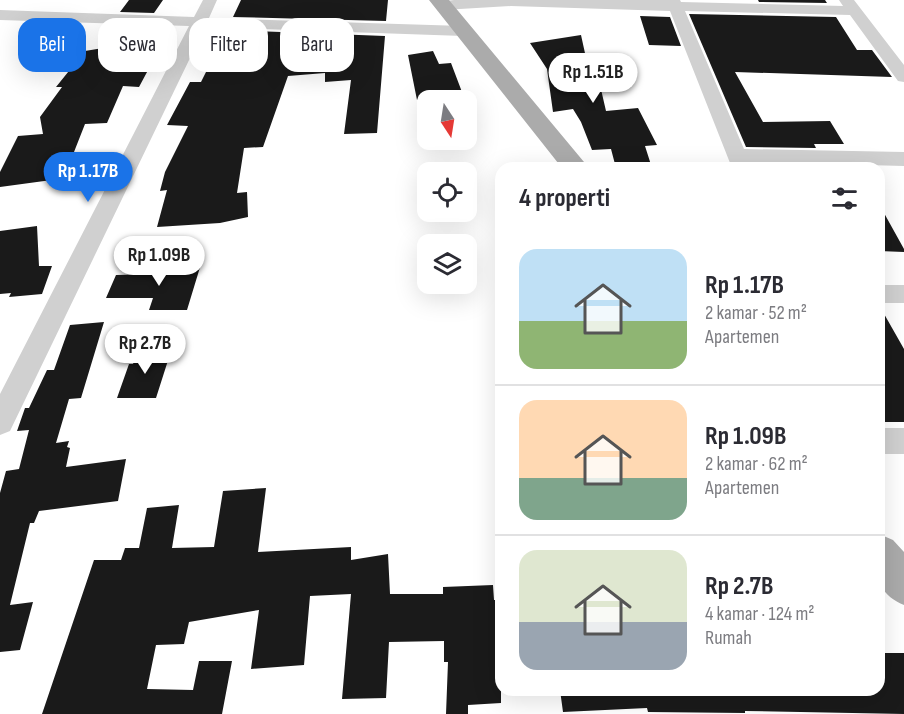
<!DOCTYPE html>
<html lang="id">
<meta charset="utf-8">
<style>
:root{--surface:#fff;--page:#f2f2f3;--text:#2b2b33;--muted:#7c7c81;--line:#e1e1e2;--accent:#1a73e8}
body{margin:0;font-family:"Sofia Sans Condensed",sans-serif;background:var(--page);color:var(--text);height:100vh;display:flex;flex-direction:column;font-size:22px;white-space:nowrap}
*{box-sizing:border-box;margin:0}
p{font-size:20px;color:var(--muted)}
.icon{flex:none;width:33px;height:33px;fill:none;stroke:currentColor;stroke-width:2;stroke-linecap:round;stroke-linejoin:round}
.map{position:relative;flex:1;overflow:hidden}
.side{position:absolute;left:495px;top:162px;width:390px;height:534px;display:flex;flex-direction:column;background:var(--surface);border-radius:18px;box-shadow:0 6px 24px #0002}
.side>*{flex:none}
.banner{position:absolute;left:18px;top:18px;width:387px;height:54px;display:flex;gap:12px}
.needle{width:39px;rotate:168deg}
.tools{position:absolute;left:417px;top:90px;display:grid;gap:12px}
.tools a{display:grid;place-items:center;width:60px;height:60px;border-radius:12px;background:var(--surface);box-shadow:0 6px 24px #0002;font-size:30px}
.price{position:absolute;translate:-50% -51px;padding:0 14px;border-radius:21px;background:#fff;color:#222;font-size:20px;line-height:39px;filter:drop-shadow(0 2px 3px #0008)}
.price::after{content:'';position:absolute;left:50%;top:36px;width:18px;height:14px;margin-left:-9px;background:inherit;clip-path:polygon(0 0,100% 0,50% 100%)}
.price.active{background:var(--accent);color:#fff}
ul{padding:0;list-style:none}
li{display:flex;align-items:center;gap:18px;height:150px;padding:0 24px}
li+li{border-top:2px solid var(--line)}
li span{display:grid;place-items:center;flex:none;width:168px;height:120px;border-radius:18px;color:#555}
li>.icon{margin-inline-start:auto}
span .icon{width:72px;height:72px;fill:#fffc;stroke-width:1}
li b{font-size:26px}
h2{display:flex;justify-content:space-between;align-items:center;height:72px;padding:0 24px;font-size:26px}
.chip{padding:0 21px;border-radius:18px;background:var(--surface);box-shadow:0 6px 24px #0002;font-size:21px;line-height:54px}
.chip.active{background:var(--accent);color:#fff}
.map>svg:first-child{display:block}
</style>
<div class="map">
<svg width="904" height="714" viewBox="0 0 904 714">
<rect width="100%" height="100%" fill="#fff"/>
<path fill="#1a1a1a" d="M129,0H163L154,13L120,12Z
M241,0H388L386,21L233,17Z
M758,0H825L827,3L759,2Z
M689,14L836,17L857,50H872L892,77L735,72L763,122L830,121L844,144H814L816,148L746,147Z
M640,16L670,17L681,46L649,45Z
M112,26L145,27L142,32L169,31L139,87L123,86L107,123L85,124L74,152L66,153L59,179L0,187V172L18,136L43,134L40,117L62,87H56L85,51L103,48Z
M227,30L385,36L377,133L344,134L351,80L325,82V73L288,76L263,147L244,148L237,193L247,192L248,217L220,223L157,227L167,190L160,191L165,172L188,126L167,125L190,82H201Z
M581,35L592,85H600L606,111L638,108L657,145L645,146L652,168H616L611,149L592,150L581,122L573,109L553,112L547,69L530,43Z
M433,51L439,64L451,63L465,100H417L408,55Z
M879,204L904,249V252L879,251Z
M37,226L39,266H52L42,294L9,297L11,293L0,294V231Z
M201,264L187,310H149L153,298H106L116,275L162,274L165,265Z
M879,305L904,349V422H879Z
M104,322L81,398L69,399L56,443L69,441L67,447L70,448L66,467L126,459L118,501L39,511L34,523H30L10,605L33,602L20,650L0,652V493L6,471L19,469L29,430L17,431L25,408H29L47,370H54L70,325Z
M138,351H171L156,398H117L129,364H133Z
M266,488L258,552L351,547V560L388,554L390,594H443V587L493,585L494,600H501V703L468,705V714H446L448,662H444V641L389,642L386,698L342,699L351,594L310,596L304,665L251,669L259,610L189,622L184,644L156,645L147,689L193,690L199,661H232L222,714H42L94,560H121L125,548H139L147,508L179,505L172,548L214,547L223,491Z
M879,653H904V714L745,711V713L648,712L647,708L563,712L560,690H879Z"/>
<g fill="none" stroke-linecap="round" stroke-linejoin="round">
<path fill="#d0d0d0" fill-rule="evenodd" d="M203,0H217L209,18L463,26L471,31L463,36L205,27L10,431L0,435V394L189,26L0,20V10L194,17Z
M454,0H680L681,2L843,6L839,0H854L904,65V82L898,81L850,15L685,11L744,149L904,152V166L749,162L752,168H732L670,11L511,6L443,10L435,5L438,2Z
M879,285H904V303H879Z
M879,428H904V454H879Z"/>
<path fill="#ababab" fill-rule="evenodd" d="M429,0H449L589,168H562Z
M879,534L893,540L904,552V605C869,590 879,566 879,534Z"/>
</g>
</svg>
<div class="tools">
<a><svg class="needle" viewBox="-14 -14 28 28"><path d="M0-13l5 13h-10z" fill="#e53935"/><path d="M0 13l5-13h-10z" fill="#7c7c81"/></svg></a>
<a><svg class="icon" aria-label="locate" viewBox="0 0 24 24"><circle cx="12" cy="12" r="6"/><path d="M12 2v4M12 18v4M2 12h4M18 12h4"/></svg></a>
<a><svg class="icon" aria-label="layers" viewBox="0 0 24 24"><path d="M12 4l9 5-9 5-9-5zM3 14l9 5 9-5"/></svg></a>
</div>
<b class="price" style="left:593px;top:104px">Rp 1.51B</b>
<b class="price active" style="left:88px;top:203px">Rp 1.17B</b>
<b class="price" style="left:159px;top:287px">Rp 1.09B</b>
<b class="price" style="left:145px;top:375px">Rp 2.7B</b>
<div class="banner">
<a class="chip active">Beli</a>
<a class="chip">Sewa</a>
<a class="chip">Filter</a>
<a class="chip">Baru</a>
</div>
<section class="side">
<h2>4 properti<svg class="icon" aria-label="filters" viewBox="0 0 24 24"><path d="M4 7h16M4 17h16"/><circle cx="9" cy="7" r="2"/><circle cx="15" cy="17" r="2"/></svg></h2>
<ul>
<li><span style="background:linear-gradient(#bfe0f5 60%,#8fb573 0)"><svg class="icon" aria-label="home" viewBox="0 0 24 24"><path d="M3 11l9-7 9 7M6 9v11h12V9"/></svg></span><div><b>Rp 1.17B</b><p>2 kamar · 52 m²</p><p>Apartemen</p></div></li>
<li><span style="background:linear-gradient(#ffd9b3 65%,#7fa58c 0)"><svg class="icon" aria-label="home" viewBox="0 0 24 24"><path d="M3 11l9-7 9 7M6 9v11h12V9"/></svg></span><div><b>Rp 1.09B</b><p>2 kamar · 62 m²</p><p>Apartemen</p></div></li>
<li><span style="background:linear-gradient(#dfe7d0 60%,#9aa5b1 0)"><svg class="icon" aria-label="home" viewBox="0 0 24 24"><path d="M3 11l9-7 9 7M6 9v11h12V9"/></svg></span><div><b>Rp 2.7B</b><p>4 kamar · 124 m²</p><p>Rumah</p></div></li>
</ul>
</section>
</div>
